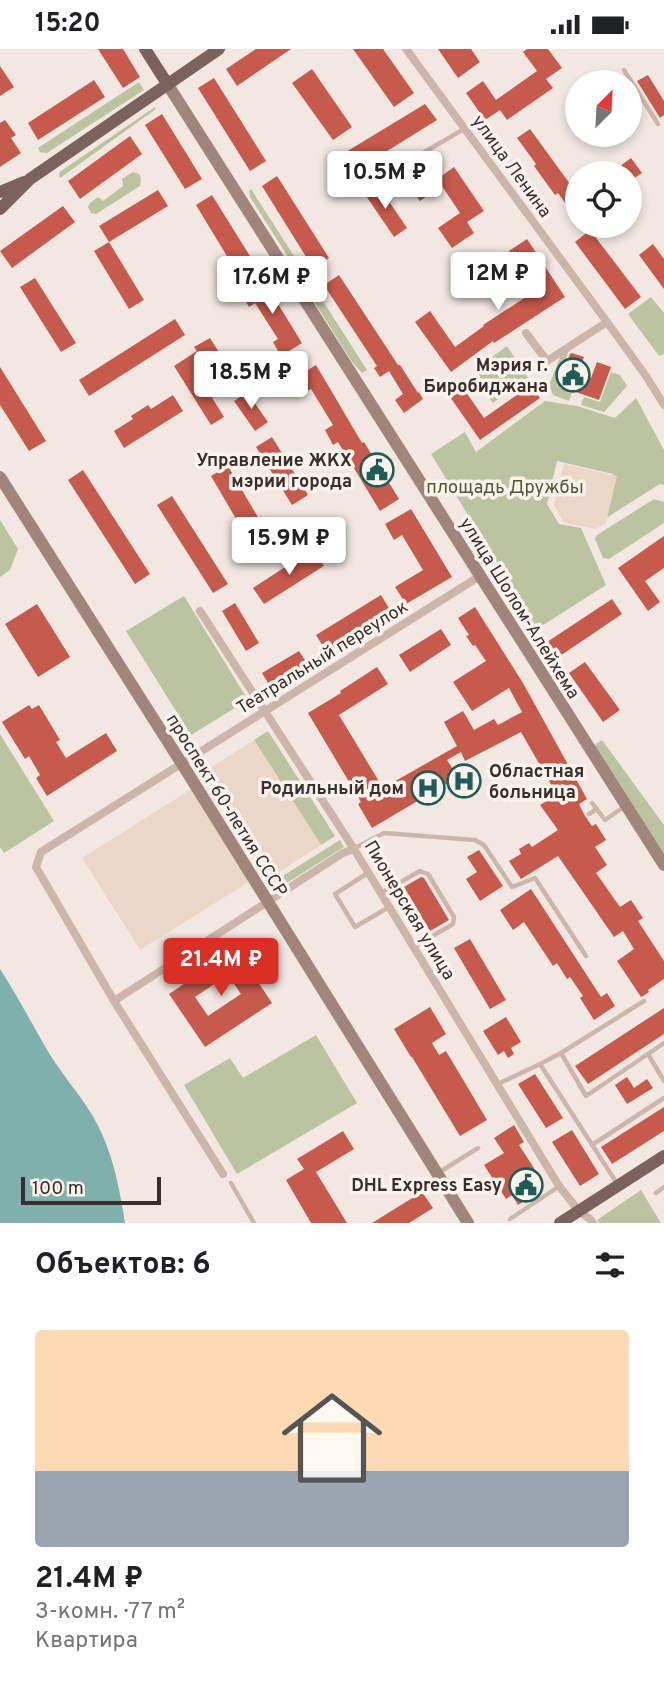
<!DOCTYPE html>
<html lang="ru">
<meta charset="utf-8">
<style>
:root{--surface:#fff;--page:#f6f6f6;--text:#202124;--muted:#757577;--line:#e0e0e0;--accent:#d93025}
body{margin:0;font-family:Overpass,sans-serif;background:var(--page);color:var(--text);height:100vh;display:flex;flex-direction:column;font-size:26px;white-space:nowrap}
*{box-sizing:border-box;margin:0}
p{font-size:23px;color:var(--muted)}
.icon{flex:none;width:38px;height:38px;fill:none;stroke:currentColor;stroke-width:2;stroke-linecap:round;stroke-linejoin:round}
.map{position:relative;height:1174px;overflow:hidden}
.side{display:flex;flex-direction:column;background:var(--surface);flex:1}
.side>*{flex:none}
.needle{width:46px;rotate:24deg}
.tools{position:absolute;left:565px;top:21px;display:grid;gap:14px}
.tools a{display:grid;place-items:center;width:77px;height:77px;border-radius:50%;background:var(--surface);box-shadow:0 4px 10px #0003;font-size:35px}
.scale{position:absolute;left:21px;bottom:18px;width:140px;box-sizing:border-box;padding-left:7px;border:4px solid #3a2e2b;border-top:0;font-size:19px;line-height:24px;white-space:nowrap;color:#3a2e2b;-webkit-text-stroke:5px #faf3ed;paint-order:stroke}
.price{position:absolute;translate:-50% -60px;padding:0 16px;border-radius:7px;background:#fff;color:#222;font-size:23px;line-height:46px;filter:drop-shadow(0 2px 4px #0008)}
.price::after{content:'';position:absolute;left:50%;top:42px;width:21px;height:16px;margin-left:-10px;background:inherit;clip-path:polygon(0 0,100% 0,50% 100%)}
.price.active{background:var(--accent);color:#fff}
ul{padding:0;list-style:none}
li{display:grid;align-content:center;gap:14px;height:371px;padding:0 35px}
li+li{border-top:2px solid var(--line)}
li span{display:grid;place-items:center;height:217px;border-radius:7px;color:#555}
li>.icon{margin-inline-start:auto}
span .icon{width:126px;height:126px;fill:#fffc;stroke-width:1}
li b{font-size:30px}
h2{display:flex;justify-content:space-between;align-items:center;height:84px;padding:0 35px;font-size:30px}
.status{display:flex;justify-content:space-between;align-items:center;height:49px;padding:0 35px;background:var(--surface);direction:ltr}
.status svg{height:19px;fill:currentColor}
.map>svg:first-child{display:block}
</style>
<div class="status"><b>15:20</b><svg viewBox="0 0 49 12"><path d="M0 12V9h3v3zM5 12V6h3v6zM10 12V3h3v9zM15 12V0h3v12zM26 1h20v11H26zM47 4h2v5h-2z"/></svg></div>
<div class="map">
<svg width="664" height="1174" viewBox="0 0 664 1174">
<rect width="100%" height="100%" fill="#f3e8e1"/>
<path fill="#bcc3a0" d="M139,33L144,41L47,104L40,103L38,99Z
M155,58L156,60L60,129L59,125L61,122Z
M133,123L139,125L141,129L140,137L96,165L91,164L88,158L90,154L98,148L103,152L123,137L122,130Z
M251,140L305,224L301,225L295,219L250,148L249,142Z
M311,237L314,238L367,321L362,324L352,313L307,241Z
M651,248L664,264V305L659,307L628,265Z
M507,297L528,329L493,354L477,333V319Z
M569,301L557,337L572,343L569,352L553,346L549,336L561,306Z
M611,323L620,326L627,337L604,363L581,356L584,348L600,353Z
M636,349L664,401V436L660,435L603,471L613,425L557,412L547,455L559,475L581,479L606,536L537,580L431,405L465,383L476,403L545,352L577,357L615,369Z
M654,450L664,453V474L609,510L603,509L595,490L597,486Z
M0,471L18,500L10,521L0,528Z
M184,547L248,651L191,686L126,582Z
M268,682L335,787L321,796L254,691Z
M0,685L54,772L4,804L0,798Z
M602,691L664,776V805L595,698L596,695Z
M340,791L344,798L274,842L270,835Z
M316,986L357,1054L237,1125L184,1036L230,1009L243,1029Z
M641,1141L661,1174H599L597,1171Z"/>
<path fill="#ebd7c8" d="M564,415L617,427L606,474L596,480L564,474L554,456Z
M254,691L321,796L270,829L202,724Z
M193,739L252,831L140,901L82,809Z"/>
<path fill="#80b0ac" d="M0,920C17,946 31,973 46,999C63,1029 89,1054 102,1085C115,1114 120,1144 125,1174H0Z"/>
<path fill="#c55a4d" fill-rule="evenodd" d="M98,0H123L140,28L123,39Z
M256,0H291L237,37L226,20Z
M353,0H383L414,44L394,58Z
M438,0H471L480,13L458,29Z
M527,0H548L562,19L546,30L553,39L507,71L500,61L485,71L466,44L483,32L496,51L537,22L523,3Z
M0,17L14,38L0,47Z
M312,20L352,78L333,91L292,34Z
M648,26L664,52V66L660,69L637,32Z
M214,29L266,112L250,122L198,39Z
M94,31L105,48L38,91L28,74Z
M425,55L437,71L347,127L336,109Z
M162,65L202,130L185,140L145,76Z
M5,71L16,86L11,89L21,104L0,118V74Z
M530,80L578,146V172L558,144L555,146L534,117L536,115L517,89Z
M130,87L142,105L80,150L68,132Z
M631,109L642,124L630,132V124H611Z
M432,117L440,128L454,118L484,162L467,173L474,184L452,199L438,179L460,164L442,137L420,152L407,134Z
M277,127L329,209L313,219L262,137Z
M369,136L374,143L380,139L407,179L394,188L362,141Z
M158,141L168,157L109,193L99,177Z
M212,146L253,212L236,222L196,156Z
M63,157L75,173L12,219L0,202Z
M590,181L641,248L625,260L575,193Z
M527,190L565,248L494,294L493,292L451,323L415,273L430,262L455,298L484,277L483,276L535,242L509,202Z
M109,193L144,251L129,260L94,202Z
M653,195L664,210V240L639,206Z
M339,226L398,316H400L418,344L419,343L423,350L404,364L395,351L403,345L389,322L380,328L374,319L377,317L324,236Z
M35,229L76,294L61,303L20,238Z
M262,229L302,294L281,307L273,293L278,290L255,254L249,258L240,242Z
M175,270L185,286L89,347L79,331Z
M210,289L227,316L236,311L245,326L211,347L224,368L211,376L174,317L197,302L194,298Z
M572,304L584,308L578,324L591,329L597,313L611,318L599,351L558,337L570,305Z
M316,316L362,394L364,393L399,450L380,462L338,393L333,396L325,381L333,376L311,340L303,344L295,329Z
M0,318L46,392L29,402L0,356Z
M461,336L484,369L531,336L540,349L480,391L448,345Z
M247,343L268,373L255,382L234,352Z
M173,346L183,362L124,399L114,382L133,370L131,367L148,356L151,360Z
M272,388L308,446L292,456L256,398Z
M228,417L263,477L246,487L211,427Z
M83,421L150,525L135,535L68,431Z
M172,447L228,535L213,544L157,456Z
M411,460L452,528L406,555L395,538L423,521L402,486L394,491L385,475Z
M664,487V519L645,532L660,553L648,562L618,519Z
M313,500L324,517L264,555L253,539Z
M381,546L392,564L327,604L316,586Z
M612,550L622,565L554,611L544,595Z
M235,554L259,594L246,602L222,562Z
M37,555L70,608L38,628L5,575Z
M475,558L523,634L587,750L579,755L585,767L592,777L596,775L606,791L595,798L607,816L596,824L620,858L631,851L643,869L638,872L664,912V930L648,941L649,943L643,947L641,948L617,912L634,900L623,882L614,888L558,807L521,830L509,812L521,805L519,800L529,794L532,798L558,781L540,756L557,746L521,683L465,712L461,703L447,711L458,728L372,779L358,755L361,753L308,664L341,644L340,642L377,618L388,635L339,666L383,739L457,697L444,673L463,662L474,681L494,670L498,676L522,663L509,639L472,662L453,633L486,612L475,596L473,597L466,587L469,586L458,569Z
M441,580L451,596L410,623L399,606Z
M299,602L308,616L271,639L262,624Z
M585,613L620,661L603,673L569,624Z
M29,656L32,660L39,656L60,691L56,693L66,709L106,684L117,702L47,747L36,729L40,726L29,707L25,710L2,673Z
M479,801L503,837L480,852L466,830L477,823L467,808Z
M421,828L424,829L449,871L430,882L404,838Z
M531,840L601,948L607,944L615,957L594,971L580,949L583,947L570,928L567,930L557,914L553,917L524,873L513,881L500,861Z
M470,890L506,951L490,960L454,899Z
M236,900L272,954L205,998L169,945ZM228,926L241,945L208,967L195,948Z
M430,958L446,985L432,994L439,1006L446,1002L487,1071L460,1087L412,1008H411L394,980Z
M664,959V985L588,1035L575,1017Z
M506,968L521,993L511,999L514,1005L508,1009L504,1002L498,1006L483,982Z
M535,1025L563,1069L546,1079L518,1035Z
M627,1028L634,1039L647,1030L653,1039L627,1055L615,1036Z
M664,1058V1082L612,1115L601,1098Z
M514,1076L524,1093L519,1096L543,1133L531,1141L534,1146L518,1156L512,1146L506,1150L484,1116L504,1104L494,1089Z
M572,1081L599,1125L580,1137L552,1093Z
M343,1082L354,1100L316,1123L347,1174H311L286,1131L304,1120L297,1110Z
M422,1143L433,1159L409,1174H372Z"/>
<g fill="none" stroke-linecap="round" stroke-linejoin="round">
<path stroke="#ccb6ac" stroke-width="4.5" d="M624,21L658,75
M373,133L464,80
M592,754L605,771L625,757
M589,765L597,760
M355,799L384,784L475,791L484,796L512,838L535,829L586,907
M368,824L335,845L355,878L389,858
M381,844L420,822L428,825L454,868L453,875L414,898
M664,994L648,1005L664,1032
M561,1004L586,1047L648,1005
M540,1015L561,1004L644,952
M498,1035L540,1015L618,1136
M592,1096L664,1049
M438,1124L478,1099
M231,1134L254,1174
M656,1144L664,1138
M510,1170L558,1138"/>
<path stroke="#ccb6ac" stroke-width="8" d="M406,0L607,273L646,327L664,356
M526,284L547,312L607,273
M200,562L354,800L559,1137L579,1162L590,1170L593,1174
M114,952L343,804L354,800
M223,1125L114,952L36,818L41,803L480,527"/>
<path stroke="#a0857d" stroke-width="12" d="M168,36L664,816
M0,428L189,726L468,1174"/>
<path stroke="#7c625c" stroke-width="12" d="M145,0L168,36
M0,143L24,133
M0,160L30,130L219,0
M560,1174L664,1107"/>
</g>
<defs>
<symbol id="civic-ring" viewBox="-11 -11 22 22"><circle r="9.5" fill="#faf3ed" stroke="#205c57" stroke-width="1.5"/><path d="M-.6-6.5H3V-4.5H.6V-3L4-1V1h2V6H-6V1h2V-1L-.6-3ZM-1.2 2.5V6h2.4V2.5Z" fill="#205c57"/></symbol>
<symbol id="hospital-ring" viewBox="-11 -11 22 22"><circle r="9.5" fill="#faf3ed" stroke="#205c57" stroke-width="1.5"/><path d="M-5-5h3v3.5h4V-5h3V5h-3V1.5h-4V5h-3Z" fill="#205c57"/></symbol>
</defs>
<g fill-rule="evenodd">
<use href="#civic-ring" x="554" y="307" width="38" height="38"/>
<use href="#civic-ring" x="358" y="402" width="38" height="38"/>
<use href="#hospital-ring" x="445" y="713" width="38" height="38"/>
<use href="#hospital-ring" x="409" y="720" width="38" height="38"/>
<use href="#civic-ring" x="507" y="1117" width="38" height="38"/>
</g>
<g text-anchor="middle" stroke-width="7" stroke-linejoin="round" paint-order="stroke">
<g font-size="18" fill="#3a2e2b" stroke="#faf3ed">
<text transform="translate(512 117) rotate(54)" y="6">улица Ленина</text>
<text transform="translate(520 559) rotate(58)" y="6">улица Шолом-Алейхема</text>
<text transform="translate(322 608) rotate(-32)" y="6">Театральный переулок</text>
<text transform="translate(227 756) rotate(58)" y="6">проспект 60-летия СССР</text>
<text transform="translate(410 861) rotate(59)" y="6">Пионерская улица</text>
</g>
<g font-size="18" font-weight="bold" fill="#3a2e2b" stroke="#faf3ed" text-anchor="end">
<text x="548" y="322">Мэрия г.<tspan x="548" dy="21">Биробиджана</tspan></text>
<text x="352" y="417">Управление ЖКХ<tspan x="352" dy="21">мэрии города</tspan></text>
<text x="489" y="728" text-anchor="start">Областная<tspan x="489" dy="21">больница</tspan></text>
<text x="404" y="745">Родильный дом</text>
<text x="502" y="1142">DHL Express Easy</text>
</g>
<g font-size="18" fill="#4f582f" stroke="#faf3ed">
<text x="505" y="444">площадь Дружбы</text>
</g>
</g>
</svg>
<div class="tools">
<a><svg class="needle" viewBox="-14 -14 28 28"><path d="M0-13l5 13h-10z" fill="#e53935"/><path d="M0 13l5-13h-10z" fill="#757577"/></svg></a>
<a><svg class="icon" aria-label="locate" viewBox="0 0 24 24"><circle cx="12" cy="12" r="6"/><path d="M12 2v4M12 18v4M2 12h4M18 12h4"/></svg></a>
</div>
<div class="scale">100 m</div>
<b class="price" style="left:385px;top:162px">10.5M ₽</b>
<b class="price" style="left:498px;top:263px">12M ₽</b>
<b class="price" style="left:272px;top:267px">17.6M ₽</b>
<b class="price" style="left:251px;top:362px">18.5M ₽</b>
<b class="price" style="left:289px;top:528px">15.9M ₽</b>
<b class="price active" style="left:221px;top:949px">21.4M ₽</b>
</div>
<section class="side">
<h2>Объектов: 6<svg class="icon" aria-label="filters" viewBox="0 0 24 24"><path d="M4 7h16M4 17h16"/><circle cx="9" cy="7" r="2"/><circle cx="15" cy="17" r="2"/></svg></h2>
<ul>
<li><span style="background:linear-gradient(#ffd9b3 65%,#9aa5b1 0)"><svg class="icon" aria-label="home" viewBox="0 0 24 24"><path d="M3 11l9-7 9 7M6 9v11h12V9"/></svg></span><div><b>21.4M ₽</b><p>3-комн. · 77 m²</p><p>Квартира</p></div></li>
</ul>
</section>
